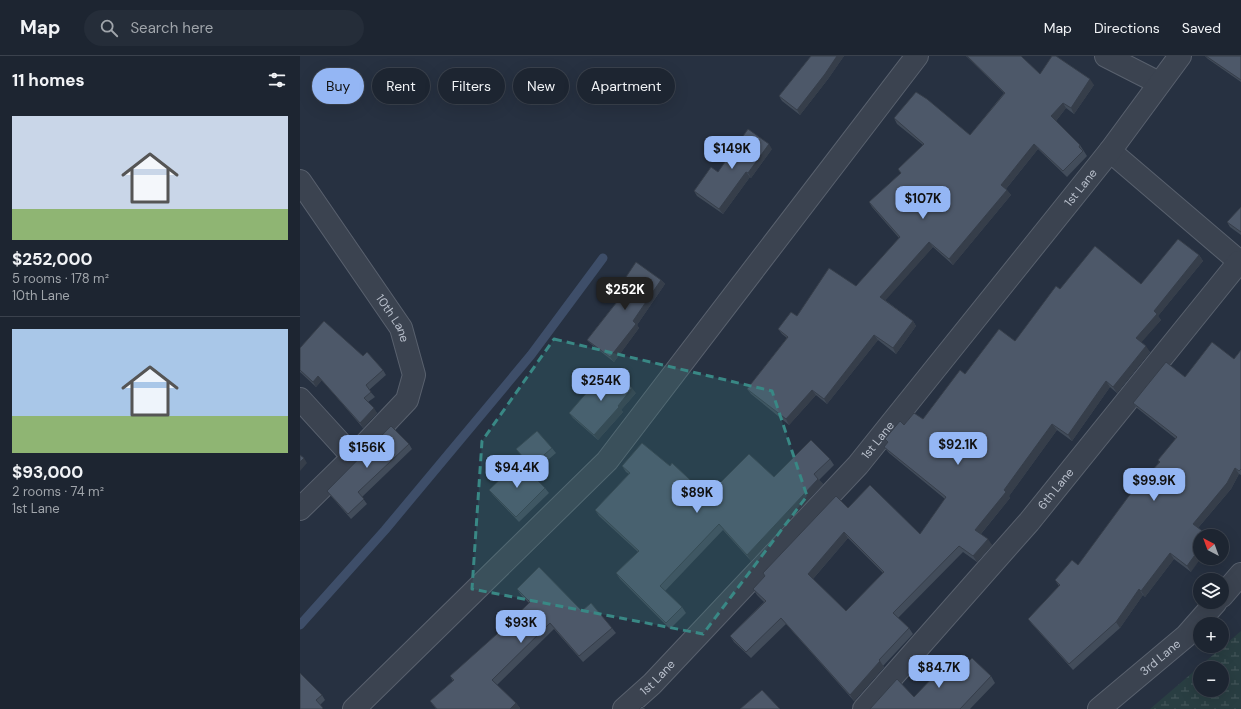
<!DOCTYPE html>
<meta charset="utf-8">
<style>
:root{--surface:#1d2531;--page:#252d39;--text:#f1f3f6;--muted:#a0a5ab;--line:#3b424d;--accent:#94b6f4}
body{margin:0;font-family:"DM Sans",sans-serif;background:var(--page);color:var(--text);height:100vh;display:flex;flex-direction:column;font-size:15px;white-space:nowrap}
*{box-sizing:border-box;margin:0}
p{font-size:13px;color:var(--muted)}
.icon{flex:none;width:22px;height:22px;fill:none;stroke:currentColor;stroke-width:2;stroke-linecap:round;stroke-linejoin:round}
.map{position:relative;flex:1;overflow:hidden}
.drawer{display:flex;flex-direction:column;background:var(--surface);width:300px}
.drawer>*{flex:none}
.hud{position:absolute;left:12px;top:12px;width:380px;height:36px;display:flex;gap:8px}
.needle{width:26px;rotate:319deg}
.fabs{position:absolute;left:893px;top:473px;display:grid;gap:8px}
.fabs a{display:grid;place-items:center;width:36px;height:36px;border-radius:50%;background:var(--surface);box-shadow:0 4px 16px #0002,0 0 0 1px var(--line);font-size:20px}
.price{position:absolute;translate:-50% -34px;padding:0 9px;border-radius:8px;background:var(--accent);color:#111;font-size:13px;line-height:26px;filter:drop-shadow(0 1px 2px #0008)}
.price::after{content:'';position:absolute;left:50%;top:24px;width:12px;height:9px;margin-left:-6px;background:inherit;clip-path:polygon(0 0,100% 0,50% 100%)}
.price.on{background:#222;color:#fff}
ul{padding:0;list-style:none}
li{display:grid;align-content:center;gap:8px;height:212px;padding:0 12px}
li+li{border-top:1px solid var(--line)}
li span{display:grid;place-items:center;height:124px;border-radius:0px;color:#555}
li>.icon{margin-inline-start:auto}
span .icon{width:72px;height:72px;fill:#fffc;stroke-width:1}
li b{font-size:17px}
h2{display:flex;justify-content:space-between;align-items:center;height:48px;padding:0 12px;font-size:17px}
.tag{padding:0 14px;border-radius:18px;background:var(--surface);box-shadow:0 4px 16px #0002,0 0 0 1px var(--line);font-size:14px;line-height:36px}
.tag.on{background:var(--accent);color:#111}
header{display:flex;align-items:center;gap:24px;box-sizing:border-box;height:56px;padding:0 20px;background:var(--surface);border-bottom:1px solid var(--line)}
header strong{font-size:19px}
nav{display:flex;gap:22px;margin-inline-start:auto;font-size:14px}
.search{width:280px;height:36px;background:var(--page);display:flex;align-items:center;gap:10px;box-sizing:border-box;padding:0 14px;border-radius:22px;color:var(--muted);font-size:15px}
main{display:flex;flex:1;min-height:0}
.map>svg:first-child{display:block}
</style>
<header>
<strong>Map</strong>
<div class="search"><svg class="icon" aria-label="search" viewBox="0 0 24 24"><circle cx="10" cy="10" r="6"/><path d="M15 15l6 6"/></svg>Search here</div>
<nav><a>Map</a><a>Directions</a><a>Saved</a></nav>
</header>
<main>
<section class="drawer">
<h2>11 homes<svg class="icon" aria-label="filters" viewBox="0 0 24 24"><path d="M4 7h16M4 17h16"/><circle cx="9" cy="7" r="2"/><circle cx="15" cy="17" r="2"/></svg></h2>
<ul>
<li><span style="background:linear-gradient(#c9d6e8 75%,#8fb573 0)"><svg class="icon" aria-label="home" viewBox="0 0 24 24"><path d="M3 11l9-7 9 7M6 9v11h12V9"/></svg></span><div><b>$252,000</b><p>5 rooms · 178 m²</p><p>10th Lane</p></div></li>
<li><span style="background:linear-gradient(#a9c7e8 70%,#8fb573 0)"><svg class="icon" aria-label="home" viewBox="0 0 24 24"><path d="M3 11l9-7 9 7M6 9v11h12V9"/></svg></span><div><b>$93,000</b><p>2 rooms · 74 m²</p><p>1st Lane</p></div></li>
</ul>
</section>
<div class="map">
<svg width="941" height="653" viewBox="0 0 941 653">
<defs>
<pattern id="wetland-marsh" width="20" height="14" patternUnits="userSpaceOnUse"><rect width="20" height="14" fill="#293e42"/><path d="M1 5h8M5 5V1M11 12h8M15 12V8" fill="none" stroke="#46585c"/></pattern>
</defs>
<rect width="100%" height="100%" fill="#273141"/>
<path fill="url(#wetland-marsh)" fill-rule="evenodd" d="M941,575V653H850ZM900,612H922V634H900Z"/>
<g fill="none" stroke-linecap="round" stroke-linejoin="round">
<path stroke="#3e4e69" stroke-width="9" d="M0,569L85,474L231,299L303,202"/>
<defs>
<g id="minor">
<path d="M806,0L859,27"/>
<path d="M810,95L941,207"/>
<path id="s1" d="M0,125L101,272L114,319L107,344L53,401L0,453"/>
<path d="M0,343L53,401"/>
<path d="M922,540L941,518"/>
<path d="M54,653L307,405L617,0"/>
<path id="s2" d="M324,653L352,628L558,409L810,95L880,0"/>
<path id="s3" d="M564,653L729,466L939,206"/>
<path id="s4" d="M799,653L886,580L916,546"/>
</g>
</defs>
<use href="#minor" stroke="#59616e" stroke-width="24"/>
<use href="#minor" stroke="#3b4350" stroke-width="22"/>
</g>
<path fill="#424c5a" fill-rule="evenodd" d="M511,0H544L528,23L500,59L482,45L479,40Z
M666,0H721L740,18L794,29L774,58L766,52L756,65L780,89L787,100L767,121L738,93L706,133L711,139L653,209L633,191L585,244L613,265L616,270L596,298L578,284L527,348L516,339L489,369L451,338L447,333L487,282L482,278L478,273L497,260L556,230L599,182L572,151L569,146L601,117L598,113L623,89L597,68L594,62L670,79L704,37Z
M905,0H941V26L908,3Z
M472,93L451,122L450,121L423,158L397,140L394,135L418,116Z
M941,151V179L930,171L927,166Z
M899,199L903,205L858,260L861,264L841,286L850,296L817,337L810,331L772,385L757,374L709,440L710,442L681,478L692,489L677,506L663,496L598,562L609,572L613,578L583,610L584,611L554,645L486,568L451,602L434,586L430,580L464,546L457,539L453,533L465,520L463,517L548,452L620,478L645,443L589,397L584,391L588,387L585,383L604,369L623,363L665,318L715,285L760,233L841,228ZM548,482L583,517L546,555L513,523Z
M324,224H361L365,228L337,269L339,272L314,306L291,288L287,284L329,230L327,228Z
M0,292L63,300L83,314L86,319L69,334L75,341L68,346L77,357L63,372L22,324L16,331L0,316Z
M941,294V419L939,418L931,433L898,472L891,516L874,503L845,541L843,539L820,572L773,614L732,568L728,563L759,530L755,524L778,509L859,406L858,404L876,383L837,352L833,347L885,321L934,303Z
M336,337L321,354L323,356L298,384L273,362L269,357Z
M109,388L112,393L62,441L67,448L51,463L31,440L27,435Z
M252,392L256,397L235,415L216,393Z
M530,403L534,409L519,424L523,428L451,505L423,474L365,535L382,551L386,557L370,573L320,523L316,517L338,496L299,460L295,454L329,418L326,416L322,410H370L402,435L409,438L474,421Z
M245,432L249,437L219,466L193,439L189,434Z
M217,533L282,555L312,572L316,577L283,606L254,573L197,629L216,647L220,652L219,653H136L130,645L153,625L150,620L197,578L229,547L221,539Z
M665,609L691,620L695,627L670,653H570L614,641Z
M22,639L25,644L20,649L23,653H0Z"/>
<path fill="#363e4a" d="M537,0H544L528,23L500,59L497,54Z
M790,23L794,29L774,58L771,52Z
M763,47L766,52L755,66L751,60Z
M469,88L472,93L451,122L448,117Z
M734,88L738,93L705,134L701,129Z
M446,116L450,121L423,158L419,153Z
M707,134L711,139L653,209L649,203Z
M629,186L633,191L584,246L580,241Z
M899,199L903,205L858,260L861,264L840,288L836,282L854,255Z
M361,224L365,228L337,269L339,272L314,306L310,301L333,265Z
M613,265L616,270L596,298L593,292Z
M574,279L578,284L527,348L524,343Z
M846,290L850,296L817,337L813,331Z
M18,320L22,324L16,331L13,326Z
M806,325L810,331L772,385L768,379Z
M332,332L336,337L321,354L323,356L298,384L294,379Z
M512,334L516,339L489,369L486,363Z
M74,352L77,357L63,372L60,367Z
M752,368L757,374L709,440L710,442L679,480L675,474Z
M4,402L7,407L0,415V406Z
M935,412L939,418L931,433L897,473L893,468Z
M518,423L523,428L451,505L447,499Z
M544,476L548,482L512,524L508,518Z
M688,483L692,489L677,506L673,500Z
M900,492V502H901L891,516L887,510Z
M870,497L874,503L845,541L841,535Z
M839,533L843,539L820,572L816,566Z
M580,605L584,611L554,645L550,639Z
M216,647L220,652L219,653H210Z"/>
<path fill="#4d5869" stroke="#363e4a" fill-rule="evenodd" d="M511,0H537L525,18L497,54L479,40Z
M667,0H721L740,18L752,0H756L790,23L771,52L763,47L751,60L780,89L779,91L783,95L763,115L734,88L701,129L707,134L649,203L629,186L580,241L613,265L593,292L574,279L524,343L512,334L486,363L447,333L488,281L478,273L491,256L497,260L529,212L556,230L600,181L569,146L601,117L598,113L624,88L594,62L616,36L627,43L670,79L705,37Z
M906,0H941V24Z
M448,73L469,88L448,117L446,116L419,153L394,135L411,111L418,116Z
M941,151V176L927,166Z
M878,183L899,199L854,255L857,258L836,282L846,290L813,331L806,325L768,379L752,368L704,434L706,436L675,474L688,483L673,500L659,490L593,557L609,572L579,604L580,605L550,639L481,562L446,596L430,580L466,545L453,533L465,520L463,517L536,440L548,452L570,429L620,478L646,441L584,391L588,386L585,383L600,365L604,369L614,357L623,363L660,314L665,318L699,273L715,285L756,230L760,233L795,190L841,228ZM544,476L584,516L546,555L508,518Z
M336,206L361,224L333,265L336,268L310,301L287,284L331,228L324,224Z
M24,265L63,300L67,296L83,314L66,329L71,336L64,342L74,352L60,367L18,320L13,326L0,314V292Z
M912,286L934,303L941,294V413L939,415L935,412L927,427L893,468L909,480H900V492L887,510L870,497L841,535L839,533L816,566L769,608L728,563L760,529L755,524L772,504L778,509L831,437L860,406L858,404L877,381L833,347L866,306L885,321Z
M308,312L332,332L318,350L319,351L294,379L269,357Z
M91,370L109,388L58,436L64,443L48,458L27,435Z
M237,375L252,392L231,410L216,393Z
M511,384L530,403L514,418L518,423L447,499L419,468L360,530L382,551L366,567L316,517L339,495L295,454L330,417L322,410L342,387L370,410L372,407L402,435L404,433L409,438L449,398L474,421Z
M0,399L4,402L0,406Z
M219,405L245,432L216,461L189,434Z
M239,511L282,555L291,547L312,572L279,600L250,567L192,624L216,647L210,653H137L130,645L154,624L150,620L197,578L230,546L217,533Z
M654,599L665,609L672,602L691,620L660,653H570L597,623L614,641Z
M0,617L22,639L16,644L23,652L22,653H0Z
M462,634L480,653H440Z
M342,650L345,653H339Z"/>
<path fill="#398885" fill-opacity="0.2" stroke="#398885" stroke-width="3" stroke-dasharray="8 5" stroke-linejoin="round" d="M254,283L472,335L507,440L403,578L172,533L182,385Z"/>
<g text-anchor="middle" stroke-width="3" stroke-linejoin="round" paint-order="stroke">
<g font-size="12" fill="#b8bfcb" stroke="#202836">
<text dy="4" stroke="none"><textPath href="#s2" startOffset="694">1st Lane</textPath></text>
<text dy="4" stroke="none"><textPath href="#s1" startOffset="166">10th Lane</textPath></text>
<text dy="4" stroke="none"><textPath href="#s2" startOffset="370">1st Lane</textPath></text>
<text dy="4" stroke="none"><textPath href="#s3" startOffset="292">6th Lane</textPath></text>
<text dy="4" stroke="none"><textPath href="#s4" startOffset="80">3rd Lane</textPath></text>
<text dy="4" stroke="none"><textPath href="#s2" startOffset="46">1st Lane</textPath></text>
</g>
</g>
</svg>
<div class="fabs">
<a><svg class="needle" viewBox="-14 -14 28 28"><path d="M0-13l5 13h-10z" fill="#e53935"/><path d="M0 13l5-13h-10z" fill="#a0a5ab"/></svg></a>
<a><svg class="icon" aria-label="layers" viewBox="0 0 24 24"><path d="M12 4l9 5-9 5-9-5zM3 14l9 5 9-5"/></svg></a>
<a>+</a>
<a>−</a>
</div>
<b class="price" style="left:432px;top:114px">$149K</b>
<b class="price" style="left:623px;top:164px">$107K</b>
<b class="price on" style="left:325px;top:255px">$252K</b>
<b class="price" style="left:301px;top:346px">$254K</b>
<b class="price" style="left:658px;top:410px">$92.1K</b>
<b class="price" style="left:67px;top:413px">$156K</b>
<b class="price" style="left:217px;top:433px">$94.4K</b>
<b class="price" style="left:854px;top:446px">$99.9K</b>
<b class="price" style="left:397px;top:458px">$89K</b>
<b class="price" style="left:221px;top:588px">$93K</b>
<b class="price" style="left:639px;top:633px">$84.7K</b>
<div class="hud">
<a class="tag on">Buy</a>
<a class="tag">Rent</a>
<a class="tag">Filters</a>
<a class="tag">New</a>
<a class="tag">Apartment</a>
</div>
</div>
</main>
